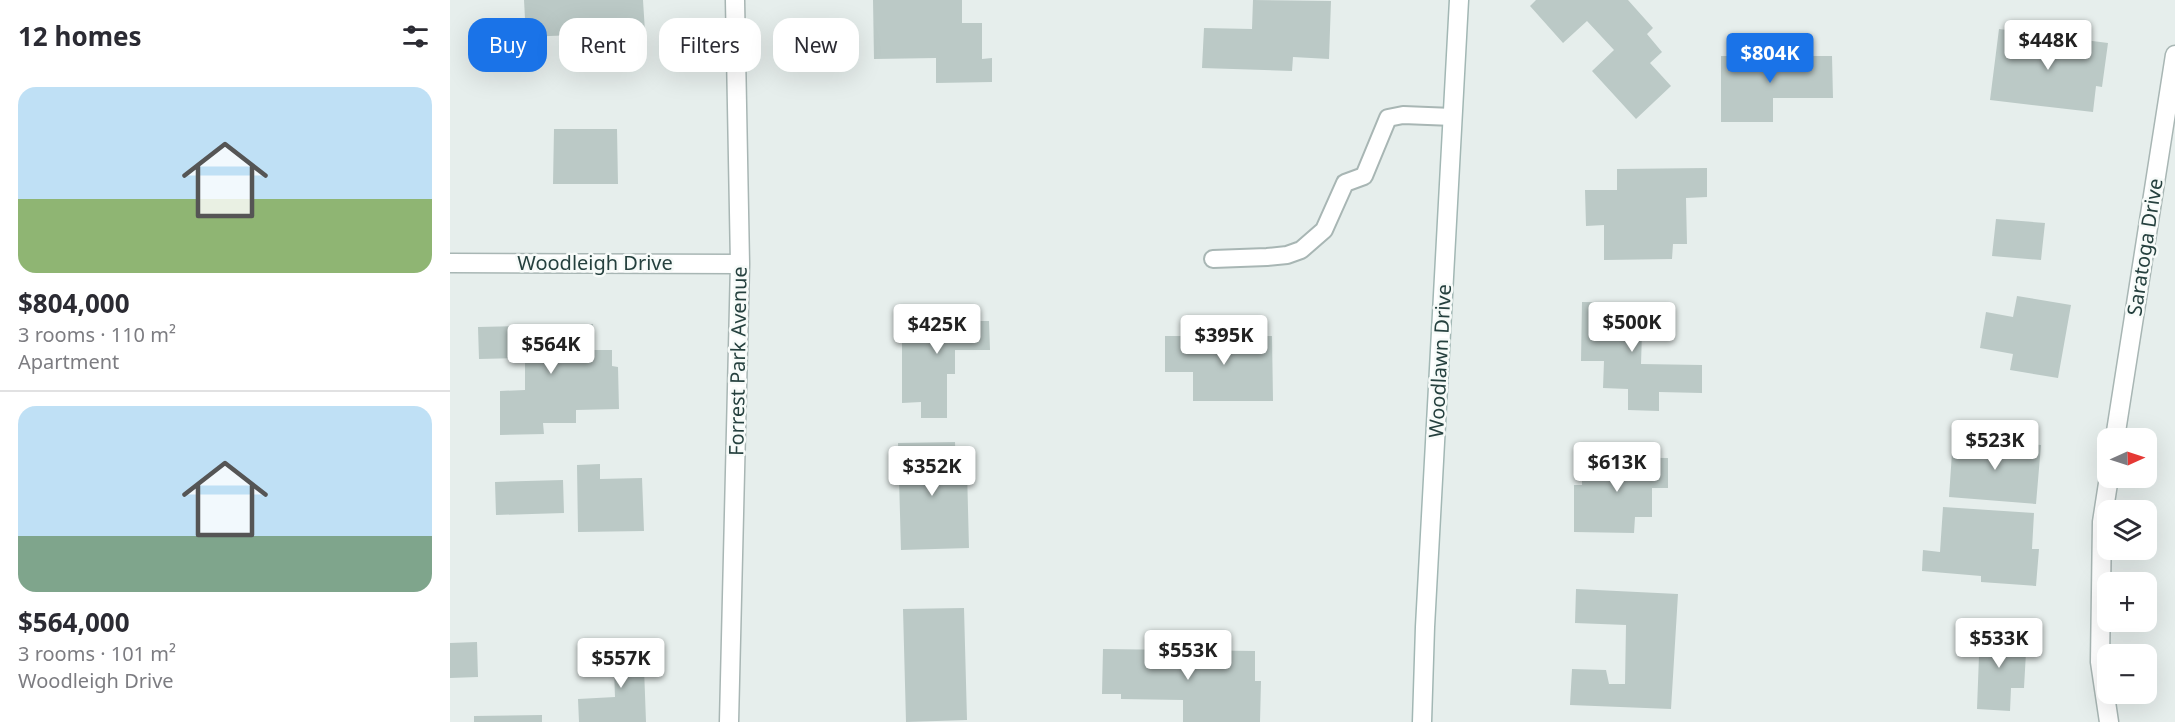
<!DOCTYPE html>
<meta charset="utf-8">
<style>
:root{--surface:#fff;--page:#f7f7f7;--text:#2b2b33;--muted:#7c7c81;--line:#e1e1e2;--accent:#1a73e8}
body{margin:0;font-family:"Noto Sans",sans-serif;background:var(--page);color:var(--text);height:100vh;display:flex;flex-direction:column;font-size:22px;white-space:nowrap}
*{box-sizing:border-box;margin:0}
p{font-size:20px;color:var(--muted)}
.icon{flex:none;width:33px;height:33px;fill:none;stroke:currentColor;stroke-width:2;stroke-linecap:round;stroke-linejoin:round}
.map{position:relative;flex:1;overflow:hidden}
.drawer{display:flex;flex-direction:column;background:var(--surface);width:450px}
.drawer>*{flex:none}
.top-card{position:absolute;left:18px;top:18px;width:570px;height:54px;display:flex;gap:12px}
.needle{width:39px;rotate:87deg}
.controls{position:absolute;left:1647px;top:428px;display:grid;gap:12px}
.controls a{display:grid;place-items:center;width:60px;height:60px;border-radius:12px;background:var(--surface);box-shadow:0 6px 24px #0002;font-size:30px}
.price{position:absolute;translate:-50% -51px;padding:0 14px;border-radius:6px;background:#fff;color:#222;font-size:20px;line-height:39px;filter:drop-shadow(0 2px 3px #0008)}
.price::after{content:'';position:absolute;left:50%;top:36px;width:18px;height:14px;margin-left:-9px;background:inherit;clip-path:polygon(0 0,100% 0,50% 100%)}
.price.active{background:var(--accent);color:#fff}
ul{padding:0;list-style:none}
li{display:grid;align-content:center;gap:12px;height:318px;padding:0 18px}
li+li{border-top:2px solid var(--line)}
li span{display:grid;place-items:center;height:186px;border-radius:18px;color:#555}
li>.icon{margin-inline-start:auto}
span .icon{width:108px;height:108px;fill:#fffc;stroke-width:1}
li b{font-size:26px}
h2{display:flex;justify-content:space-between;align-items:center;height:72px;padding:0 18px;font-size:26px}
.chip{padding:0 21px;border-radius:18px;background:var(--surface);box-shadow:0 6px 24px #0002;font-size:21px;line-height:54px}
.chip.active{background:var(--accent);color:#fff}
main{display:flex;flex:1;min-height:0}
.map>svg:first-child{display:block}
</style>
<main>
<section class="drawer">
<h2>12 homes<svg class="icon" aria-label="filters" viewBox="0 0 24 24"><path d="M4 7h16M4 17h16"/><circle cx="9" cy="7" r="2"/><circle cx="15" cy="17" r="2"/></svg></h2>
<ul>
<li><span style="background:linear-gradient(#bfe0f5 60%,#8fb573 0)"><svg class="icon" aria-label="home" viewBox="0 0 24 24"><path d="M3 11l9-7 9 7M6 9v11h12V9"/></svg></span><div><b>$804,000</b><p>3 rooms · 110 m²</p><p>Apartment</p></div></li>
<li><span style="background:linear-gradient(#bfe0f5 70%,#7fa58c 0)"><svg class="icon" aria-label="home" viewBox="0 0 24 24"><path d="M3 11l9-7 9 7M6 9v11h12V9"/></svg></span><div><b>$564,000</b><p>3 rooms · 101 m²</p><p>Woodleigh Drive</p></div></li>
</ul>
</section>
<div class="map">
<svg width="1725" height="722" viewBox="0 0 1725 722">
<rect width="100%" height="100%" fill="#e6eeec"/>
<path fill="#bbc9c6" d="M74,0H193L195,32L76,37Z
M423,0H512V23H532V59L542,58V82L486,83V58L424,59Z
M803,0L881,1L879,59L843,57L842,71L752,68L754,28L802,29Z
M1086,0H1178L1203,28L1197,34L1212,52L1200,63L1221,86L1186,119L1142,71L1164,50L1137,21L1113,43L1080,6Z
M1549,29L1658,43L1652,87L1646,86L1643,112L1540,100Z
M1271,56H1382L1383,98H1323V122H1271Z
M104,129H167L168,184H103Z
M1257,168V197L1236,198L1237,244H1223L1222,259L1154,260V225L1136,226L1135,190H1167V169Z
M1546,219L1595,223L1591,260L1542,256Z
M1567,296L1621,305L1608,378L1560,370L1563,354L1530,348L1536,312L1563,317Z
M1132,302L1209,303V333H1192L1191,364L1252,365V393L1209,392V411L1178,410V389L1153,388L1154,361H1131Z
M492,305H518V321H539L540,350H505V374H497V418H471V402L452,403V316H492Z
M143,324L144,350H162V366L168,367L169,409L126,410V423H93L94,434L50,435V391L75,390V358L29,359L28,327Z
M715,336H822L823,401H743V372H715Z
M1503,438L1591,445L1586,504L1499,497Z
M505,442L506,470H517L519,548L451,550L448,443Z
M1132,457L1218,458V488H1202V517H1185L1184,533L1124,532V485H1132Z
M150,464V479L192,478L194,531L128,532L127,465Z
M113,480L114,513L46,515L45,482Z
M1493,507L1584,513L1582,549H1589L1586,586L1531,582V576L1472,571L1473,550L1490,552Z
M1126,589L1228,594L1221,709L1120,705L1122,669L1156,670L1159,684H1175L1176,625L1125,623Z
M514,608L517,720L456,722L453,609Z
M1530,629L1566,630L1565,652H1576L1574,688H1561L1560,711L1527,709Z
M193,640L196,722H129L128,699L165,697L163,642Z
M27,642L28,677L0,678V643Z
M653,649L805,651V681H811L810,722H733V700L671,699V694H652Z
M92,715V722H24V716Z"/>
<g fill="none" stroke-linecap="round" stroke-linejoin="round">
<defs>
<path id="service" d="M763,259L817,257L837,255L851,250L874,230L895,183L914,176L938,118L953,115L1003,117"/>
<path id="minor" d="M0,263L290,264
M1665,438L1725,55
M1659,477L1652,522L1650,662L1659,722
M279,722L290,264L285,0"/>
<path id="secondary" d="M972,722L975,627L1009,0"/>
</defs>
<use href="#service" stroke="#a8b6b4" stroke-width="20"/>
<use href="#minor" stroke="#a8b6b4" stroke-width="21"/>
<use href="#secondary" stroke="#a2b7b4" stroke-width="21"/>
<use href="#service" stroke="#fff" stroke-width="16"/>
<use href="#minor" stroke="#fff" stroke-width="18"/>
<use href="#secondary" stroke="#fff" stroke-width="18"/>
</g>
<g text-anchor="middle" stroke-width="5" stroke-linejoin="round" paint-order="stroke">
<g font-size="20" fill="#25403e" stroke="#f7fbf9">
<text transform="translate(1695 247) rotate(-81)" y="7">Saratoga Drive</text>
<text x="145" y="270">Woodleigh Drive</text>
<text transform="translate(288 361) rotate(-89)" y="7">Forrest Park Avenue</text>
<text transform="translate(990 361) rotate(-87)" y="7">Woodlawn Drive</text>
</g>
</g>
</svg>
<div class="controls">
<a><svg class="needle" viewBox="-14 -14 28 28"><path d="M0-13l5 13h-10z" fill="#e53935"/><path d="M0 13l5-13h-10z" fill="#7c7c81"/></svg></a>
<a><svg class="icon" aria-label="layers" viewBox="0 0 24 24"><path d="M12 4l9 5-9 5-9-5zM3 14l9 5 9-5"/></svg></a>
<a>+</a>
<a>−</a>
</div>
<b class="price" style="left:1598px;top:71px">$448K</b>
<b class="price active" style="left:1320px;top:84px">$804K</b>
<b class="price" style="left:1182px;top:353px">$500K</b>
<b class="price" style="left:487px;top:355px">$425K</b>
<b class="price" style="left:774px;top:366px">$395K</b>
<b class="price" style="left:101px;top:375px">$564K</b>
<b class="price" style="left:1545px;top:471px">$523K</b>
<b class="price" style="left:1167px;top:493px">$613K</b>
<b class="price" style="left:482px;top:497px">$352K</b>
<b class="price" style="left:1549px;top:669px">$533K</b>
<b class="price" style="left:738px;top:681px">$553K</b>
<b class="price" style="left:171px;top:689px">$557K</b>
<div class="top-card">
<a class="chip active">Buy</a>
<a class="chip">Rent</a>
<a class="chip">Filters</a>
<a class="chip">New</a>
</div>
</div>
</main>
